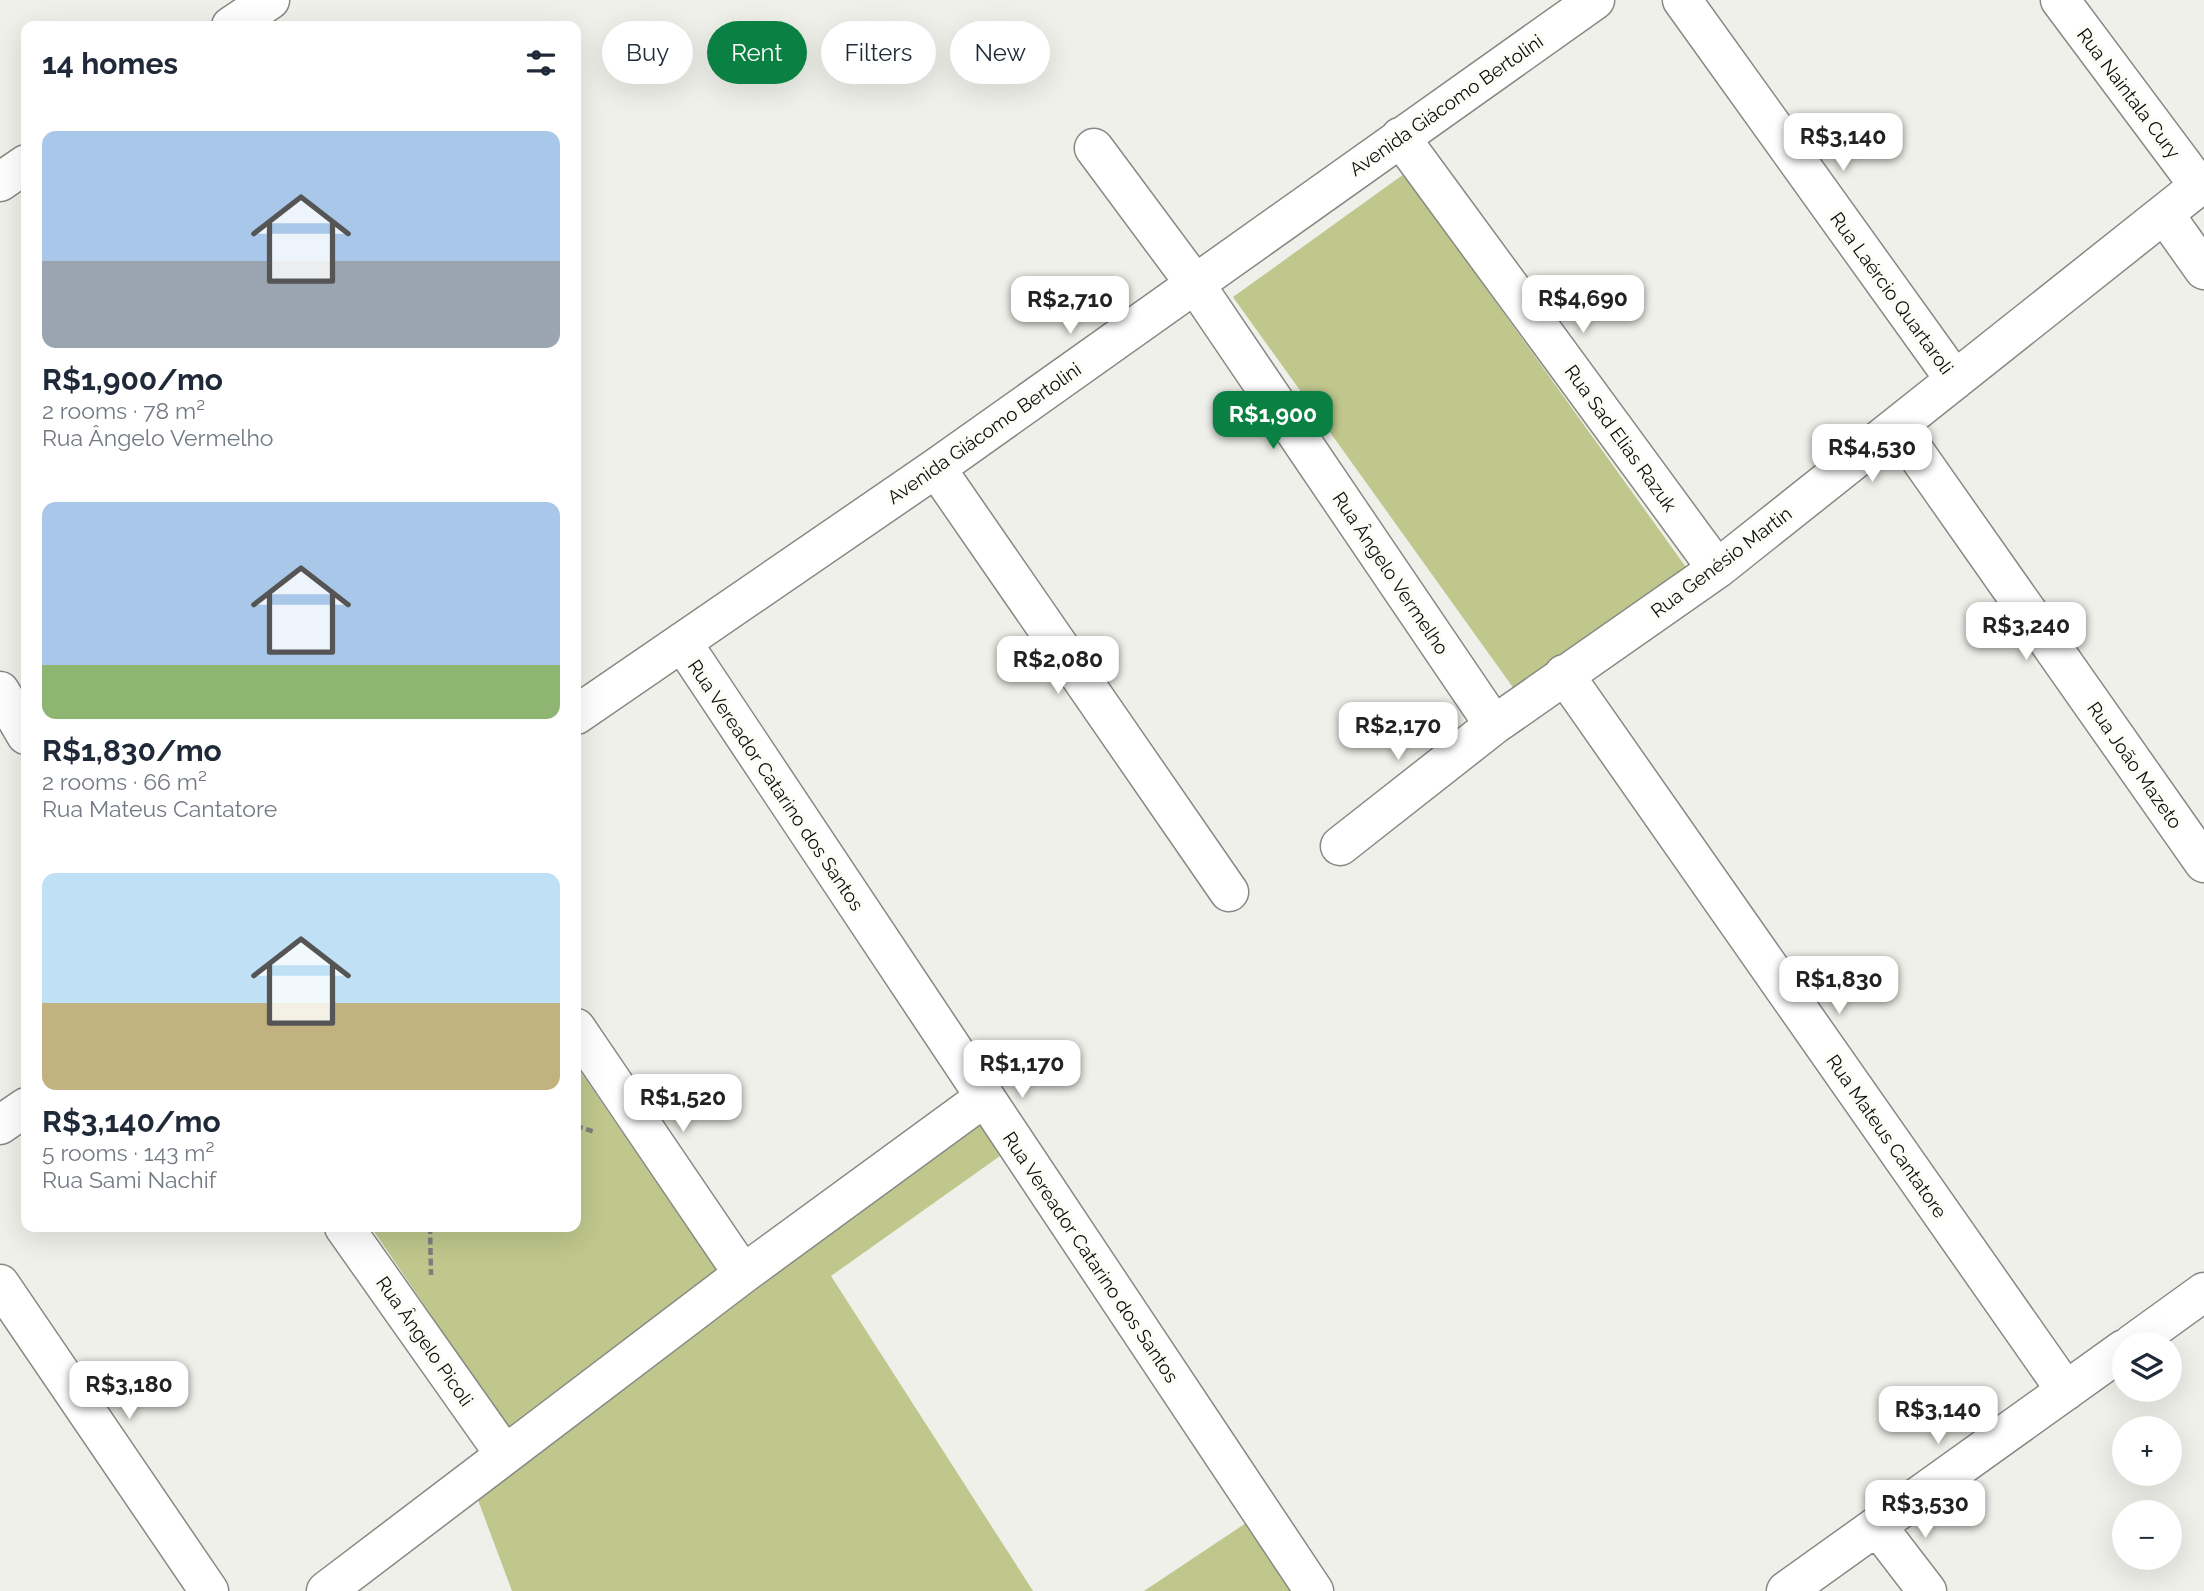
<!DOCTYPE html>
<meta charset="utf-8">
<style>
:root{--surface:#fff;--page:#f2f2f3;--text:#1f2937;--muted:#747a83;--accent:#0b8043}
body{margin:0;font-family:Raleway,sans-serif;background:var(--page);color:var(--text);height:100vh;display:flex;flex-direction:column;font-size:26px;white-space:nowrap}
*{box-sizing:border-box;margin:0}
p{font-size:23px;color:var(--muted)}
.icon{flex:none;width:38px;height:38px;fill:none;stroke:currentColor;stroke-width:2;stroke-linecap:round;stroke-linejoin:round}
.map{position:relative;flex:1;overflow:hidden}
.details{position:absolute;left:21px;top:21px;width:560px;height:1211px;display:flex;flex-direction:column;background:var(--surface);border-radius:14px;box-shadow:0 7px 28px #0002}
.details>*{flex:none}
.guide{position:absolute;left:602px;top:21px;width:665px;height:63px;display:flex;gap:14px}
.fabs{position:absolute;left:2112px;top:1332px;display:grid;gap:14px}
.fabs a{display:grid;place-items:center;width:70px;height:70px;border-radius:50%;background:var(--surface);box-shadow:0 7px 28px #0002;font-size:35px}
.price{position:absolute;translate:-50% -60px;padding:0 16px;border-radius:14px;background:#fff;color:#222;font-size:23px;line-height:46px;filter:drop-shadow(0 2px 4px #0008)}
.price::after{content:'';position:absolute;left:50%;top:42px;width:21px;height:16px;margin-left:-10px;background:inherit;clip-path:polygon(0 0,100% 0,50% 100%)}
.price.selected{background:var(--accent);color:#fff}
ul{padding:0;list-style:none}
li{display:grid;align-content:center;gap:14px;height:371px;padding:0 21px}
li span{display:grid;place-items:center;height:217px;border-radius:14px;color:#555}
li>.icon{margin-inline-start:auto}
span .icon{width:126px;height:126px;fill:#fffc;stroke-width:1}
li b{font-size:30px}
h2{display:flex;justify-content:space-between;align-items:center;height:84px;padding:0 21px;font-size:30px}
.pill{padding:0 24px;border-radius:32px;background:var(--surface);box-shadow:0 7px 28px #0002;font-size:24px;line-height:63px}
.pill.selected{background:var(--accent);color:#fff}
.map>svg:first-child{display:block}
</style>
<div class="map">
<svg width="2204" height="1591" viewBox="0 0 2204 1591">
<rect width="100%" height="100%" fill="#eff0ea"/>
<path fill="#bfc78d" d="M1404,174L1688,570L1517,693L1233,297Z
M576,1065L717,1271L964,1095L1000,1156L831,1276L1033,1591H512L472,1484L502,1419L371,1227H576Z
M1249,1521L1296,1591H1144Z"/>
<g fill="none" stroke-linecap="round" stroke-linejoin="round">
<defs>
<path id="street" d="M1682,0L1955,380
M2060,0L2199,186
M231,26L270,0
M1400,137L1717,569
M1094,148L1195,284L1494,725
M0,182L26,164
M2165,215L2204,270
M1897,426L2204,863
M936,468L1229,892
M682,642L1314,1591
M1564,674L2066,1391
M0,691L26,735
M576,715L936,468L1595,0
M1340,846L1494,725L1717,569L2204,182
M576,1028L743,1274
M0,1125L26,1107
M344,1227L505,1455
M0,1284L209,1591
M2132,1344L2204,1292
M1877,1526L1927,1591
M326,1591L743,1274L985,1097
M1786,1591L2124,1349"/>
</defs>
<use href="#street" stroke="#888984" stroke-width="41"/>
<path stroke="#7e7e7a" stroke-width="4.5" stroke-dasharray="7 3.5" stroke-linecap="butt" d="M576,1126L595,1132
M430,1227L431,1275"/>
<use href="#street" stroke="#fff" stroke-width="38"/>
</g>
<g text-anchor="middle" stroke-width="7" stroke-linejoin="round" paint-order="stroke">
<g font-size="19" fill="#0d0d0b" stroke="#fcfdf7">
<text transform="translate(2129 93) rotate(53)" y="7">Rua Naintala Cury</text>
<text transform="translate(1446 105) rotate(-35)" y="7">Avenida Giácomo Bertolini</text>
<text transform="translate(1892 293) rotate(54)" y="7">Rua Laércio Quartaroli</text>
<text transform="translate(984 433) rotate(-35)" y="7">Avenida Giácomo Bertolini</text>
<text transform="translate(1621 438) rotate(54)" y="7">Rua Sad Elias Razuk</text>
<text transform="translate(1721 562) rotate(-37)" y="7">Rua Genésio Martin</text>
<text transform="translate(1391 573) rotate(56)" y="7">Rua Ângelo Vermelho</text>
<text transform="translate(2135 765) rotate(55)" y="7">Rua João Mazeto</text>
<text transform="translate(776 785) rotate(56)" y="7">Rua Vereador Catarino dos Santos</text>
<text transform="translate(1887 1136) rotate(55)" y="7">Rua Mateus Cantatore</text>
<text transform="translate(1091 1257) rotate(56)" y="7">Rua Vereador Catarino dos Santos</text>
<text transform="translate(425 1341) rotate(55)" y="7">Rua Ângelo Picoli</text>
</g>
</g>
</svg>
<div class="fabs">
<a><svg class="icon" aria-label="layers" viewBox="0 0 24 24"><path d="M12 4l9 5-9 5-9-5zM3 14l9 5 9-5"/></svg></a>
<a>+</a>
<a>−</a>
</div>
<b class="price" style="left:1843px;top:173px">R$3,140</b>
<b class="price" style="left:1583px;top:335px">R$4,690</b>
<b class="price" style="left:1070px;top:336px">R$2,710</b>
<b class="price selected" style="left:1273px;top:451px">R$1,900</b>
<b class="price" style="left:1872px;top:484px">R$4,530</b>
<b class="price" style="left:2026px;top:662px">R$3,240</b>
<b class="price" style="left:1058px;top:696px">R$2,080</b>
<b class="price" style="left:1398px;top:762px">R$2,170</b>
<b class="price" style="left:1839px;top:1016px">R$1,830</b>
<b class="price" style="left:1022px;top:1100px">R$1,170</b>
<b class="price" style="left:683px;top:1134px">R$1,520</b>
<b class="price" style="left:129px;top:1421px">R$3,180</b>
<b class="price" style="left:1938px;top:1446px">R$3,140</b>
<b class="price" style="left:1925px;top:1540px">R$3,530</b>
<div class="guide">
<a class="pill">Buy</a>
<a class="pill selected">Rent</a>
<a class="pill">Filters</a>
<a class="pill">New</a>
</div>
<section class="details">
<h2>14 homes<svg class="icon" aria-label="filters" viewBox="0 0 24 24"><path d="M4 7h16M4 17h16"/><circle cx="9" cy="7" r="2"/><circle cx="15" cy="17" r="2"/></svg></h2>
<ul>
<li><span style="background:linear-gradient(#a9c7e8 60%,#9aa5b1 0)"><svg class="icon" aria-label="home" viewBox="0 0 24 24"><path d="M3 11l9-7 9 7M6 9v11h12V9"/></svg></span><div><b>R$1,900/mo</b><p>2 rooms · 78 m²</p><p>Rua Ângelo Vermelho</p></div></li>
<li><span style="background:linear-gradient(#a9c7e8 75%,#8fb573 0)"><svg class="icon" aria-label="home" viewBox="0 0 24 24"><path d="M3 11l9-7 9 7M6 9v11h12V9"/></svg></span><div><b>R$1,830/mo</b><p>2 rooms · 66 m²</p><p>Rua Mateus Cantatore</p></div></li>
<li><span style="background:linear-gradient(#bfe0f5 60%,#c2b280 0)"><svg class="icon" aria-label="home" viewBox="0 0 24 24"><path d="M3 11l9-7 9 7M6 9v11h12V9"/></svg></span><div><b>R$3,140/mo</b><p>5 rooms · 143 m²</p><p>Rua Sami Nachif</p></div></li>
</ul>
</section>
</div>
